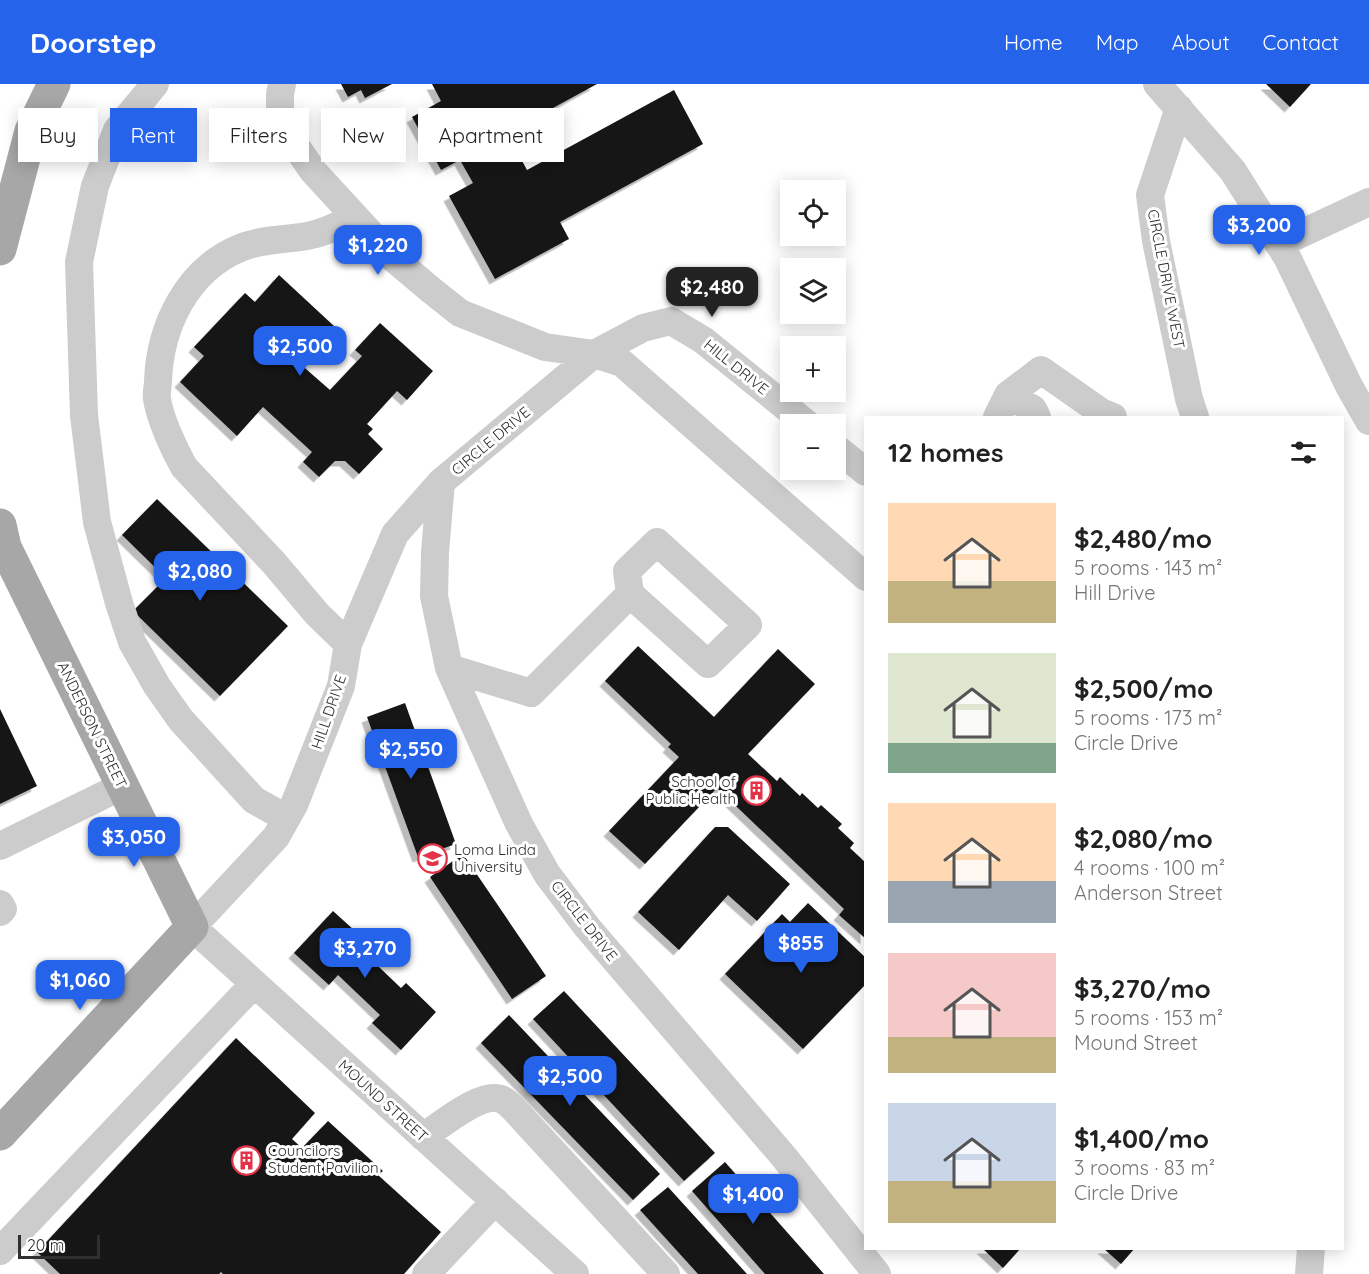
<!DOCTYPE html>
<meta charset="utf-8">
<style>
:root{--surface:#fff;--page:#f2f2f2;--text:#222;--muted:#767676;--accent:#2563eb}
body{margin:0;font-family:Quicksand,sans-serif;background:var(--page);color:var(--text);height:100vh;display:flex;flex-direction:column;font-size:22px;white-space:nowrap}
*{box-sizing:border-box;margin:0}
p{font-size:20px;color:var(--muted)}
.icon{flex:none;width:33px;height:33px;fill:none;stroke:currentColor;stroke-width:2;stroke-linecap:round;stroke-linejoin:round}
.map{position:relative;flex:1;overflow:hidden}
.side{position:absolute;left:864px;top:332px;width:480px;height:834px;display:flex;flex-direction:column;background:var(--surface);border-radius:0px;box-shadow:0 3px 15px #0003}
.side>*{flex:none}
.guide{position:absolute;left:18px;top:24px;width:570px;height:54px;display:flex;gap:12px}
.controls{position:absolute;left:780px;top:96px;display:grid;gap:12px}
.controls a{display:grid;place-items:center;width:66px;height:66px;border-radius:0px;background:var(--surface);box-shadow:0 3px 15px #0003;font-size:30px}
.scale{position:absolute;left:18px;bottom:15px;width:82px;box-sizing:border-box;padding-left:6px;border:3px solid #2f2f2f;border-top:0;font-size:16px;line-height:21px;white-space:nowrap;color:#2f2f2f;-webkit-text-stroke:4px #fff;paint-order:stroke}
.price{position:absolute;translate:-50% -51px;padding:0 14px;border-radius:12px;background:var(--accent);color:#fff;font-size:20px;line-height:39px;filter:drop-shadow(0 2px 3px #0008)}
.price::after{content:'';position:absolute;left:50%;top:36px;width:18px;height:14px;margin-left:-9px;background:inherit;clip-path:polygon(0 0,100% 0,50% 100%)}
.price.current{background:#222;color:#fff}
ul{padding:0;list-style:none}
li{display:flex;align-items:center;gap:18px;height:150px;padding:0 24px}
li span{display:grid;place-items:center;flex:none;width:168px;height:120px;border-radius:0px;color:#555}
li>.icon{margin-inline-start:auto}
span .icon{width:72px;height:72px;fill:#fffc;stroke-width:1}
li b{font-size:26px}
h2{display:flex;justify-content:space-between;align-items:center;height:72px;padding:0 24px;font-size:26px}
.tag{padding:0 21px;border-radius:0px;background:var(--surface);box-shadow:0 3px 15px #0003;font-size:21px;line-height:54px}
.tag.current{background:var(--accent);color:#fff}
header{display:flex;align-items:center;gap:36px;box-sizing:border-box;height:84px;padding:0 30px;background:var(--accent);color:#fff}
header strong{font-size:28px}
nav{display:flex;gap:33px;margin-inline-start:auto;font-size:21px}
.map>svg:first-child{display:block}
</style>
<header>
<strong>Doorstep</strong>
<nav><a>Home</a><a>Map</a><a>About</a><a>Contact</a></nav>
</header>
<div class="map">
<svg width="1369" height="1190" viewBox="0 0 1369 1190">
<defs>
<filter id="shadow"><feDropShadow dx="-5.5" dy="5.5" stdDeviation="0" flood-color="#0004"/></filter>
</defs>
<rect width="100%" height="100%" fill="#fff"/>
<path fill="#161616" filter="url(#shadow)" d="M341,0H392L365,14L361,6L348,13Z
M432,0H597L507,49L527,86L674,6L703,60L560,138L569,155L495,195L449,112L473,99L460,76L441,86L412,33L441,17Z
M1266,0H1311L1290,23Z
M279,191L334,242L298,278L330,306L362,272L355,266L380,239L433,287L407,316L397,307L367,340L373,345L368,350L383,365L359,390L345,377H335L319,393L303,378L312,368L263,323L237,352L180,298L204,272L194,263L245,209L255,218Z
M157,415L288,542L220,612L133,527L166,494L122,451Z
M638,562L714,633L778,565L815,600L748,670L777,697L780,693L800,712L802,709L818,724L821,721L842,740L838,744L854,759L850,764L866,779V855L839,831L844,825L717,704L645,780L609,747L679,673L668,663L671,660L605,597Z
M405,619L456,760L418,773L367,633Z
M0,625L37,702L0,720Z
M715,743H728L790,800L757,837L728,811L679,866L638,828Z
M463,770L546,892L512,915L430,793Z
M808,819L866,874V900L803,965L725,890L782,830L790,838Z
M333,827L365,856L358,863L401,904L406,899L436,928L401,966L372,939L380,931L338,891L329,901L294,869Z
M564,907L715,1069L684,1097L533,935Z
M509,931L660,1090L633,1116L481,959Z
M236,954L315,1029L292,1055L302,1064L328,1037L383,1087L378,1091L441,1148L404,1190H223L221,1188L219,1190H60L37,1168Z
M725,1078L824,1190H765L692,1107Z
M668,1103L747,1190H698L640,1126Z
M982,1164H1021L1003,1184Z
M1103,1164H1135L1121,1180Z"/>
<g fill="none" stroke-linecap="round" stroke-linejoin="round">
<path stroke="#ccc" stroke-width="28" d="M155,0L117,46L95,102L79,178L84,331L97,438L119,519L132,558L157,602L181,636L254,716L286,734
M282,0L280,10V33L287,49L313,87L393,174L431,206L460,229L545,263L594,270L622,279L866,493
M1157,0L1233,87L1287,173L1349,302L1369,337
M1179,24L1150,111L1156,157L1189,315L1195,333
M1279,160L1369,118
M1008,311L1033,325L1037,333
M997,333L1008,311L1041,286L1101,328L1113,333
M807,340L703,256L671,237L643,244L594,270L441,398L435,468L434,512L449,584L519,740L547,790L587,843L784,1073L877,1190
M836,364L866,388
M441,398L395,450L348,560L341,602L294,721L276,753L192,843L575,1190
M348,560L317,530L274,479L184,383C174,365 160,335 157,315C156,309 158,302 158,297C160,242 187,186 240,164C261,155 285,156 307,152C324,149 339,141 354,134
M449,584L531,609L630,510L627,487L657,458L748,541L708,580L630,510
M0,762L122,702
M0,820L3,825L0,828
M423,1053C440,1042 483,1005 503,1016C511,1020 518,1030 524,1036L666,1190
M0,1167L254,900
M426,1190L495,1117
M1309,1190L1311,1164"/>
<path stroke="#a7a7a7" stroke-width="33" d="M0,165L31,47L54,0
M0,441L5,463L192,843L0,1050"/>
</g>
<defs>
<symbol id="building-ring" viewBox="-11 -11 22 22"><circle r="9.5" fill="#fff" stroke="#e43248" stroke-width="1.5"/><path d="M-4-6H4V6H1V3H-1V6H-4ZM-2.5-4.3h1.7v1.8h-1.7ZM.8-4.3h1.7v1.8H.8ZM-2.5-1h1.7V.8h-1.7ZM.8-1h1.7V.8H.8Z" fill="#e43248"/></symbol>
<symbol id="university-ring" viewBox="-11 -11 22 22"><circle r="9.5" fill="#fff" stroke="#e43248" stroke-width="1.5"/><path d="M0-5L7-2L0 1L-7-2ZM-4 1L0 2.5L4 1V4Q0 6-4 4Z" fill="#e43248"/></symbol>
</defs>
<g fill-rule="evenodd">
<use href="#building-ring" x="740" y="690" width="33" height="33"/>
<use href="#university-ring" x="416" y="758" width="33" height="33"/>
<use href="#building-ring" x="230" y="1060" width="33" height="33"/>
</g>
<g text-anchor="middle" stroke-width="6" stroke-linejoin="round" paint-order="stroke">
<g font-size="15" fill="#2f2f2f" stroke="#fff">
<text transform="translate(1166 195) rotate(79)" y="5">CIRCLE DRIVE WEST</text>
<text transform="translate(736 283) rotate(39)" y="5">HILL DRIVE</text>
<text transform="translate(491 357) rotate(-40)" y="5">CIRCLE DRIVE</text>
<text transform="translate(329 628) rotate(-71)" y="5">HILL DRIVE</text>
<text transform="translate(92 641) rotate(64)" y="5">ANDERSON STREET</text>
<text transform="translate(584 837) rotate(52)" y="5">CIRCLE DRIVE</text>
<text transform="translate(383 1017) rotate(42)" y="5">MOUND STREET</text>
</g>
<g font-size="15" fill="#2f2f2f" stroke="#fff" text-anchor="start">
<text x="736" y="703" text-anchor="end">School of<tspan x="736" dy="17">Public Health</tspan></text>
<text x="454" y="771">Loma Linda<tspan x="454" dy="17">University</tspan></text>
<text x="268" y="1072">Councilors<tspan x="268" dy="17">Student Pavilion</tspan></text>
</g>
</g>
</svg>
<div class="controls">
<a><svg class="icon" aria-label="locate" viewBox="0 0 24 24"><circle cx="12" cy="12" r="6"/><path d="M12 2v4M12 18v4M2 12h4M18 12h4"/></svg></a>
<a><svg class="icon" aria-label="layers" viewBox="0 0 24 24"><path d="M12 4l9 5-9 5-9-5zM3 14l9 5 9-5"/></svg></a>
<a>+</a>
<a>−</a>
</div>
<div class="scale">20 m</div>
<b class="price" style="left:1259px;top:172px">$3,200</b>
<b class="price" style="left:378px;top:192px">$1,220</b>
<b class="price current" style="left:712px;top:234px">$2,480</b>
<b class="price" style="left:300px;top:293px">$2,500</b>
<b class="price" style="left:200px;top:518px">$2,080</b>
<b class="price" style="left:411px;top:696px">$2,550</b>
<b class="price" style="left:134px;top:784px">$3,050</b>
<b class="price" style="left:801px;top:890px">$855</b>
<b class="price" style="left:365px;top:895px">$3,270</b>
<b class="price" style="left:80px;top:927px">$1,060</b>
<b class="price" style="left:570px;top:1023px">$2,500</b>
<b class="price" style="left:753px;top:1141px">$1,400</b>
<div class="guide">
<a class="tag">Buy</a>
<a class="tag current">Rent</a>
<a class="tag">Filters</a>
<a class="tag">New</a>
<a class="tag">Apartment</a>
</div>
<section class="side">
<h2>12 homes<svg class="icon" aria-label="filters" viewBox="0 0 24 24"><path d="M4 7h16M4 17h16"/><circle cx="9" cy="7" r="2"/><circle cx="15" cy="17" r="2"/></svg></h2>
<ul>
<li><span style="background:linear-gradient(#ffd9b3 65%,#c2b280 0)"><svg class="icon" aria-label="home" viewBox="0 0 24 24"><path d="M3 11l9-7 9 7M6 9v11h12V9"/></svg></span><div><b>$2,480/mo</b><p>5 rooms · 143 m²</p><p>Hill Drive</p></div></li>
<li><span style="background:linear-gradient(#dfe7d0 75%,#7fa58c 0)"><svg class="icon" aria-label="home" viewBox="0 0 24 24"><path d="M3 11l9-7 9 7M6 9v11h12V9"/></svg></span><div><b>$2,500/mo</b><p>5 rooms · 173 m²</p><p>Circle Drive</p></div></li>
<li><span style="background:linear-gradient(#ffd9b3 65%,#9aa5b1 0)"><svg class="icon" aria-label="home" viewBox="0 0 24 24"><path d="M3 11l9-7 9 7M6 9v11h12V9"/></svg></span><div><b>$2,080/mo</b><p>4 rooms · 100 m²</p><p>Anderson Street</p></div></li>
<li><span style="background:linear-gradient(#f6c9c9 70%,#c2b280 0)"><svg class="icon" aria-label="home" viewBox="0 0 24 24"><path d="M3 11l9-7 9 7M6 9v11h12V9"/></svg></span><div><b>$3,270/mo</b><p>5 rooms · 153 m²</p><p>Mound Street</p></div></li>
<li><span style="background:linear-gradient(#c9d6e8 65%,#c2b280 0)"><svg class="icon" aria-label="home" viewBox="0 0 24 24"><path d="M3 11l9-7 9 7M6 9v11h12V9"/></svg></span><div><b>$1,400/mo</b><p>3 rooms · 83 m²</p><p>Circle Drive</p></div></li>
</ul>
</section>
</div>
